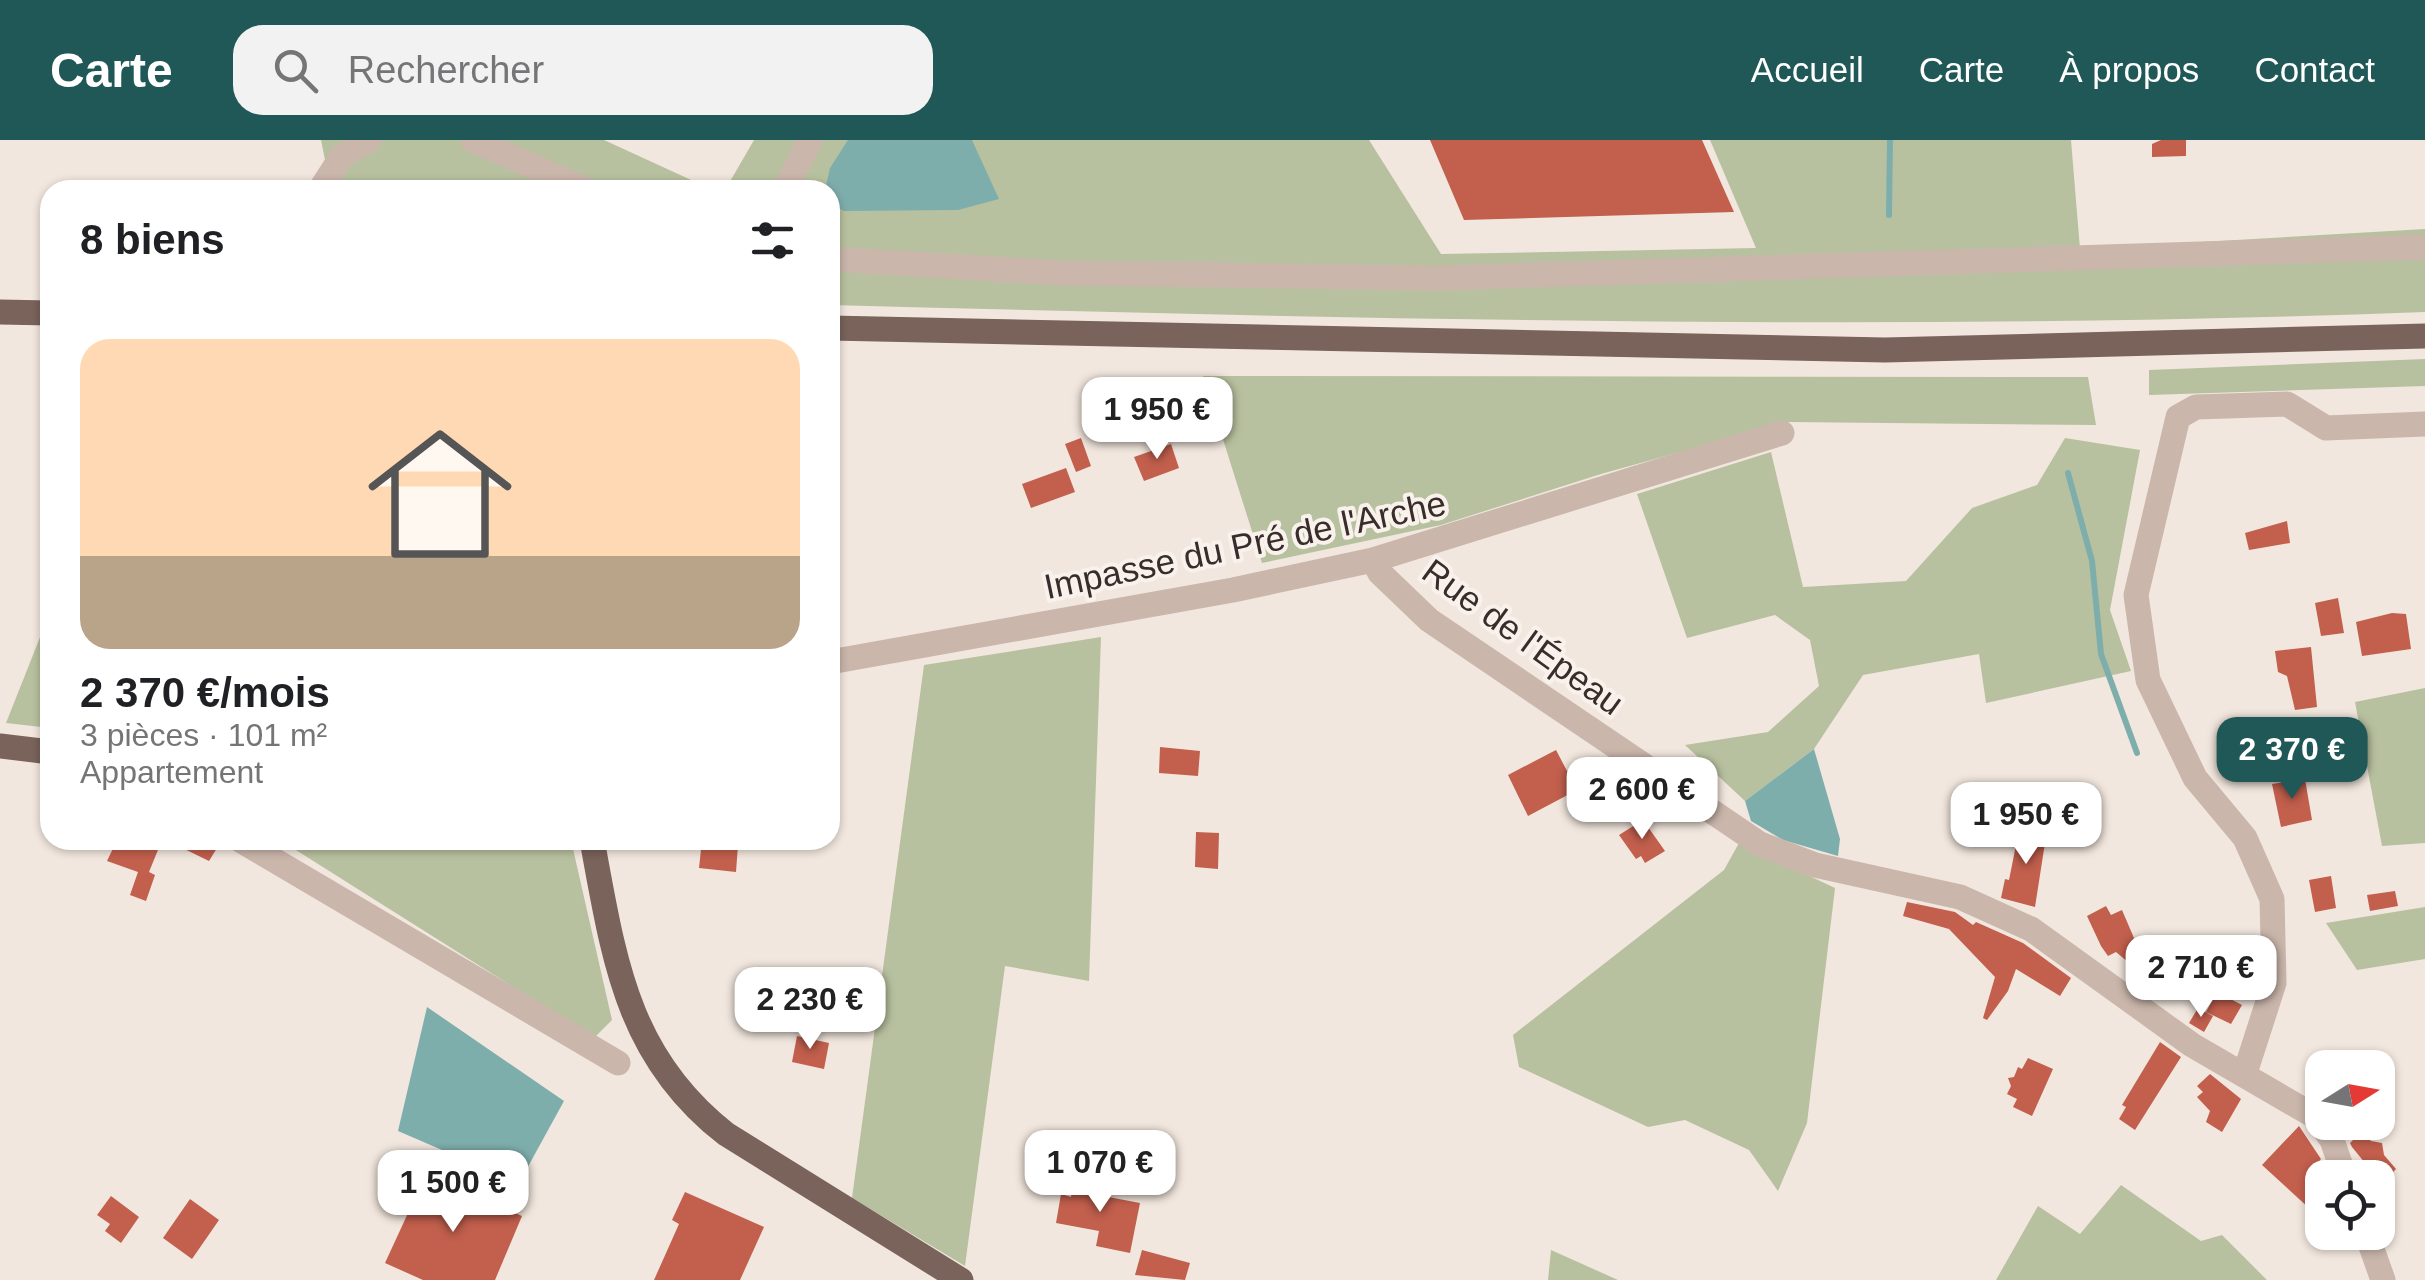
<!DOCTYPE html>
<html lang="fr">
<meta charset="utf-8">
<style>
:root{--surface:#fff;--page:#f2f2f2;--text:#202124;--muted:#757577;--accent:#205857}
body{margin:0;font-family:Arial,sans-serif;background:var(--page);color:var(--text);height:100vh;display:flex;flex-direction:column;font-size:38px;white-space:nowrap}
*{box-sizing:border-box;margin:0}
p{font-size:32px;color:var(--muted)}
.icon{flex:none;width:55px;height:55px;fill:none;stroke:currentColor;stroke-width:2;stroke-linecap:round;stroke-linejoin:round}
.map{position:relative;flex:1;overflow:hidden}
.drawer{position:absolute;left:40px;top:40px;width:800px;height:670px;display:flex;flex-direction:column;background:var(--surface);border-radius:30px;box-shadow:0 2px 8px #0004}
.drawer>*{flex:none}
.needle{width:65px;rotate:79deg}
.controls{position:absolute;left:2305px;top:910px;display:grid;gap:20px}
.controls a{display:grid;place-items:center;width:90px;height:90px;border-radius:20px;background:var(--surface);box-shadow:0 2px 8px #0004;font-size:50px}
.price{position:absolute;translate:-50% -85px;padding:0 22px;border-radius:20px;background:#fff;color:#222;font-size:32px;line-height:65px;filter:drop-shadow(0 2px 5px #0008)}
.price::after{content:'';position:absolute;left:50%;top:60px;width:30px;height:22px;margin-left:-15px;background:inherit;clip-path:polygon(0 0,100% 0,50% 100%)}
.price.on{background:var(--accent);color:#fff}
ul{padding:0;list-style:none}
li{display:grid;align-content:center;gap:20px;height:530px;padding:0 40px}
li span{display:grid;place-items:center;height:310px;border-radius:30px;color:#555}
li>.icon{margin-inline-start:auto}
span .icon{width:180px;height:180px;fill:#fffc;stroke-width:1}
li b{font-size:42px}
h2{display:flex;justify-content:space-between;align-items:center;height:120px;padding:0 40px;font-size:42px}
header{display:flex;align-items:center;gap:60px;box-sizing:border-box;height:140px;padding:0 50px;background:var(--accent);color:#fff}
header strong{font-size:48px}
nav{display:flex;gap:55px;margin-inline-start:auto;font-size:35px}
.search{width:700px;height:90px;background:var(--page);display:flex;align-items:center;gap:25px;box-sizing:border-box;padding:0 35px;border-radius:30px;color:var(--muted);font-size:38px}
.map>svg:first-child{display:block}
</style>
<header>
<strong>Carte</strong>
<div class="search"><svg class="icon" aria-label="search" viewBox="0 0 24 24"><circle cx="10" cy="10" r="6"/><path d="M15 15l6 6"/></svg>Rechercher</div>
<nav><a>Accueil</a><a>Carte</a><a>À propos</a><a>Contact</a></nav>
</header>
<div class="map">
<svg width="2425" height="1140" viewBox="0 0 2425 1140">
<rect width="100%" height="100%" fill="#f2e7de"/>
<path fill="#b8c19f" d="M321,0H604L713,50H331Z
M754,0H1369L1441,114L1756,108L1710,0H2071L2080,109L2425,89V172C1894,192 1361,179 830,165V50H725Z
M2425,219V246L2149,255V230Z
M1203,236L2088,237L2096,285L1788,282L1601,334L1441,385L1262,423Z
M2065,298L2140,310L2110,470L2131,531L1986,563L1979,514L1863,535L1814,609L1745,661L1685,605L1768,592L1819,546L1810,500L1775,475L1687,498L1637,354L1771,312L1803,447L1906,441L1972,368L2037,345Z
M50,472V588L6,583Z
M1101,497L1089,841L1005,826L965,1126L852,1058L924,525Z
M2425,548V703L2382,706L2355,562Z
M280,700H571L612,880L594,898Z
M1739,703L1835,748L1807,983L1778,1051L1749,1010L1685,980L1648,987L1519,927L1513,895L1724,730Z
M2425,767V819L2357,830L2326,783Z
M2121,1045L2201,1101L2222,1095L2267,1140H1996L2038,1066L2080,1094Z
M1551,1110L1618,1140H1548Z"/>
<path fill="#7eaeac" d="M848,0H972L999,59L958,70L844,71L830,63V50H825L830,28Z
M1814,609L1840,699L1838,716L1783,700L1751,681L1745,661Z
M427,867L564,961L519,1043L398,991Z"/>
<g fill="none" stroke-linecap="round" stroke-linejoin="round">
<path stroke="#7eaeac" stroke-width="6" d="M1889,75L1890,0
M2068,333L2092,421L2101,514L2137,613"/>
</g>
<path fill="#c25f4d" d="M1430,0H1702L1734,72L1464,80Z
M2161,0H2186V16L2152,17V4Z
M1081,298L1091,326L1076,332L1065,304Z
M1171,304L1179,328L1144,341L1134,317Z
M1066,328L1075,352L1031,368L1022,344Z
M2287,381L2290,403L2249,410L2245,393Z
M2338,458L2344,493L2321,496L2315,463Z
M2392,473L2406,474L2411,509L2362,516L2356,482Z
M2311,507L2317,567L2295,570L2287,536L2278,532L2275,511Z
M1160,607L1200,611L1198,636L1159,633Z
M1556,610L1577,650L1528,676L1508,635Z
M2305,639L2312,680L2281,687L2272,644Z
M1643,680L1665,711L1645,723L1641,716L1636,719L1619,695Z
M2020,685L2047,690L2035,767L2001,758L2005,739L2009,740Z
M1196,692L1219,693L1218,729L1195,727Z
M117,700H162L149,732L155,735L146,761L130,755L138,732L107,721Z
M166,700H222L209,721Z
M702,700L738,705L736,732L699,728Z
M2331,736L2336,768L2315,772L2309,740Z
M2395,751L2398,766L2370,771L2367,755Z
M1907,762L1955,772L1973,785L1976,782L2023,803L2071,838L2060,856L2016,829L2008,851L1987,880L1983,878L1995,837L1949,789L1903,776Z
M2106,766L2111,775L2122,770L2137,805L2174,840L2158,860L2134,843L2141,833L2116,812L2108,816L2101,806L2087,776Z
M2217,852L2242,865L2231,884L2206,872Z
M2198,868L2213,876L2204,892L2189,883Z
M797,896L829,903L824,929L792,922Z
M2160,902L2181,917L2135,990L2119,979L2126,967L2122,965Z
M2028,918L2053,929L2032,976L2013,967L2017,959L2007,954L2011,946L2008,938L2014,937L2018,927L2022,929Z
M2210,934L2241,959L2222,992L2206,982L2210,971L2197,957L2203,952L2197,946Z
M2299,986L2321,1019L2307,1035L2322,1049V1080L2262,1025Z
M2361,992L2371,1001L2382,1003L2384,1015L2396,1029L2382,1044L2352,1007L2350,1003Z
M426,1034L522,1076L495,1140H423L385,1123Z
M1075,1037L1100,1042L1098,1055L1140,1063L1130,1113L1096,1106L1099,1091L1056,1083L1061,1054L1071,1057Z
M685,1052L764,1087L740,1140H654L679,1084L672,1080Z
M111,1056L139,1077L121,1103L105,1091L110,1084L97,1075Z
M190,1059L219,1080L192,1119L163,1098Z
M1142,1110L1190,1123L1185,1140L1135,1135Z"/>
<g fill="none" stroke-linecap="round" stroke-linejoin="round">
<path stroke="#cab6ab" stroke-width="25" d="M473,0L586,50
M320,50L342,16L369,0
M785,50L810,0
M830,119L1063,133L1438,138L2425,107
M1373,420L1380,433L1429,480L1760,704L1815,725L1960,757L2031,789L2192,905L2316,977L2332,1000L2345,1038
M830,522L1233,450L1373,420L1782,293
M240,700L618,923
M2245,933L2274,843L2272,759L2245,698L2195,638L2148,540L2136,455L2178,277L2196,267L2287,264L2326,288L2425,284
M2366,1092L2383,1140"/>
<path stroke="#79635b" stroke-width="25" d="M0,172L50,173
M830,188L1885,210L2425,196
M0,606L50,612
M592,700C614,818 626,916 726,994L961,1140"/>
</g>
<g text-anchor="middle" stroke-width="8" stroke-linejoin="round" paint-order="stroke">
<g font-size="35" fill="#382d2a" stroke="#f9f1eb">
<text transform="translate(1245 405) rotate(-12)" y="12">Impasse du Pré de l'Arche</text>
<text transform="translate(1523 497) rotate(36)" y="12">Rue de l'Épeau</text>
</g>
</g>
</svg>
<div class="controls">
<a><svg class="needle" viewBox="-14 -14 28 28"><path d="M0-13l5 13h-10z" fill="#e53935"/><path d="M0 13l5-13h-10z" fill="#757577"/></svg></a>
<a><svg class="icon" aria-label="locate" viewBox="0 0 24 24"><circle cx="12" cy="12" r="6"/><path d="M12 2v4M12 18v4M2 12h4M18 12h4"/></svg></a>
</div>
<b class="price" style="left:1157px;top:322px">1 950 €</b>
<b class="price on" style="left:2292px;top:662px">2 370 €</b>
<b class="price" style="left:1642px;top:702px">2 600 €</b>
<b class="price" style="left:2026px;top:727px">1 950 €</b>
<b class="price" style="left:2201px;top:880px">2 710 €</b>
<b class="price" style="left:810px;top:912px">2 230 €</b>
<b class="price" style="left:1100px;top:1075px">1 070 €</b>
<b class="price" style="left:453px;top:1095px">1 500 €</b>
<section class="drawer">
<h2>8 biens<svg class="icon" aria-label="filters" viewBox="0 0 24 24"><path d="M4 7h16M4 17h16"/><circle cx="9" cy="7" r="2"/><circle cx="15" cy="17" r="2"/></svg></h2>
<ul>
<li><span style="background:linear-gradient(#ffd9b3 70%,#b9a48a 0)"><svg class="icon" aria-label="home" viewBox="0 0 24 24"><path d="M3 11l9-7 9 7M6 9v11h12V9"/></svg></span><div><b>2 370 €/mois</b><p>3 pièces · 101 m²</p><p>Appartement</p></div></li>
</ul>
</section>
</div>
